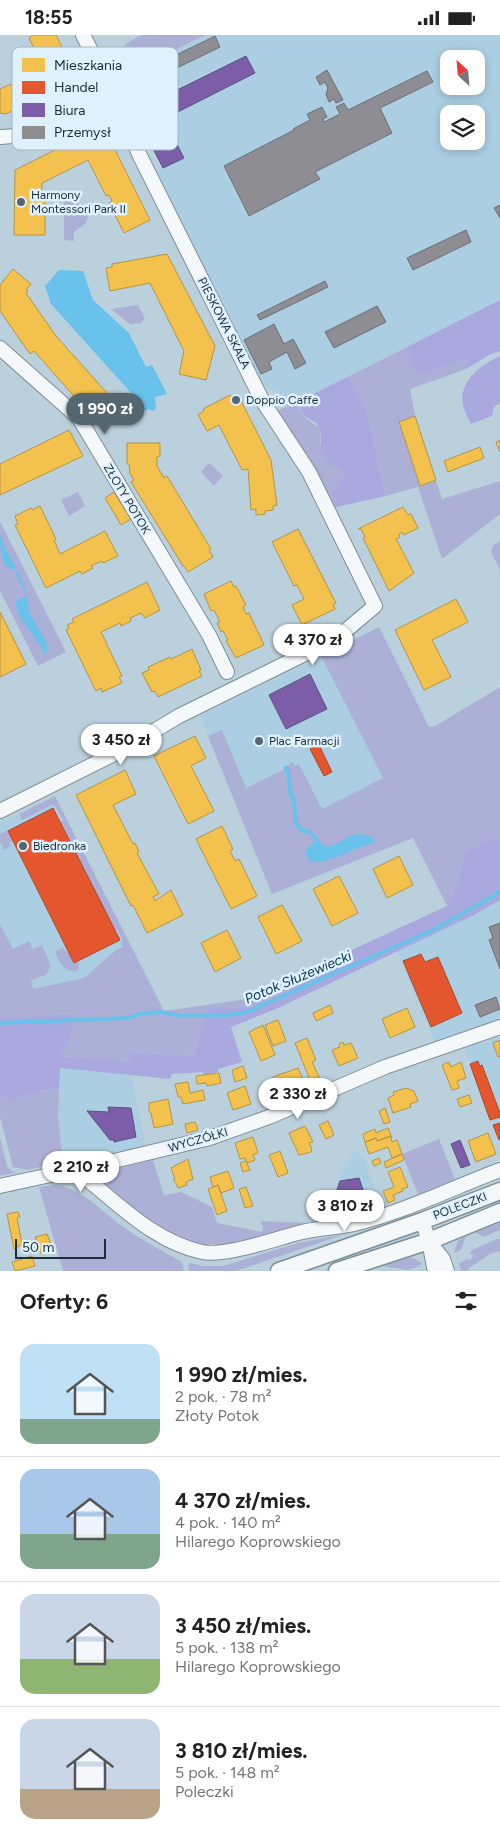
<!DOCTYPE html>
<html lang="pl">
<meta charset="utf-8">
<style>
:root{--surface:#fff;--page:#f6f6f6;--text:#222;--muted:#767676;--line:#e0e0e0;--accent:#556670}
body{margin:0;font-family:Figtree,sans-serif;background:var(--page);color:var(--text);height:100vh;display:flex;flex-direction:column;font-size:19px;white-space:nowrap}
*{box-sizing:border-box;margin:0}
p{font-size:16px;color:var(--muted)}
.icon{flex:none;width:28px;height:28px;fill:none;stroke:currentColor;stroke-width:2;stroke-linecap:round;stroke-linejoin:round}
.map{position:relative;height:1236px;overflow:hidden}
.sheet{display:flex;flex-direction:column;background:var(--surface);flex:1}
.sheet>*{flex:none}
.needle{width:32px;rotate:334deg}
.buttons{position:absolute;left:440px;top:15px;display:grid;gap:10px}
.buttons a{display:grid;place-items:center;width:45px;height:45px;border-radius:10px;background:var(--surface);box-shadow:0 2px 8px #0003;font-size:25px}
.scale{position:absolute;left:15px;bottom:12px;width:91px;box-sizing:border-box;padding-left:5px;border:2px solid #1e2d36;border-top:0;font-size:14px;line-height:18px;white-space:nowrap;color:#1e2d36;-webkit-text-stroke:4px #def1fc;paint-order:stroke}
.price{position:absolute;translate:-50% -42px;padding:0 11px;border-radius:18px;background:#fff;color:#222;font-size:16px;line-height:32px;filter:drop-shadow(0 1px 2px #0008)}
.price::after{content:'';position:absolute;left:50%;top:30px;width:15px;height:11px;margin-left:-8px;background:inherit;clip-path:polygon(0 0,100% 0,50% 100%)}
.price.current{background:var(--accent);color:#fff}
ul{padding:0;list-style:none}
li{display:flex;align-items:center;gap:15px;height:125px;padding:0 20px}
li+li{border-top:1px solid var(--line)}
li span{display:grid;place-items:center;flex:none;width:140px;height:100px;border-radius:15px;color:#555}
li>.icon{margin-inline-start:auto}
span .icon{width:60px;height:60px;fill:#fffc;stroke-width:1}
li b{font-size:21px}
h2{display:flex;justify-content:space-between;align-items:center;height:60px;padding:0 20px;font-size:21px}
.status{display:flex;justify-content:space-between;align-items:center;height:35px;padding:0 25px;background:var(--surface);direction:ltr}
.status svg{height:14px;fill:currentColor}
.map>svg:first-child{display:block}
</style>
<div class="status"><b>18:55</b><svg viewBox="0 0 49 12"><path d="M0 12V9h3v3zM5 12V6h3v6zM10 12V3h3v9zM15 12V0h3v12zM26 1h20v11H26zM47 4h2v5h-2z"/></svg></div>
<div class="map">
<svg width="500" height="1236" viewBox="0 0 500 1236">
<rect width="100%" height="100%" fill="#bad0dc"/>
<path fill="#abcee2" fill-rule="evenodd" d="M205,0H500V265L286,372L277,355L269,354L260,344L157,136L163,133L143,94L138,57L129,38ZM449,24H476V51H449ZM449,79H476V106H449Z
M321,621L383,743L272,859L200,681Z
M55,761L164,976L36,981L0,915V789Z
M500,865V985L435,1008L397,916L474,880Z
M500,999V1104L499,1105L464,1012L477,1007L481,1009L490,1006V1003Z
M60,1033L131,1039L146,1113L63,1129L58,1082Z
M353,1116L363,1122L380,1166L370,1170L327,1178L340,1141Z"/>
<path fill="#acb0d7" d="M143,0H205L129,38C117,16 120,9 143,0Z
M64,165L90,173L86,188L74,197V206L64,205Z
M138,270L145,284L140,289L134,288L131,290L111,274Z
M405,313L415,334L421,339L465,324L467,328L466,334L410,354L415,381L442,464L500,446V479L442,524L418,452L385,461L367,376L349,341Z
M297,367C299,371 300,378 304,381C315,394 323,386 320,409L336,430L341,433L344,437L337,451L330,459L337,472H335L300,410L277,376Z
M209,428L223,441L214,451L201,437Z
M78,457L85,471L69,481L61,465Z
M0,486L66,617L38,631L0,556Z
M500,506V535L491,517L493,511Z
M379,592L429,692L435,691L500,652V803L488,805L470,814L462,824L458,846L447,871L413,803L272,859L208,701L222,695L246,753L285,734L284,732L293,727L295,731L299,729L322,774L383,743L321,621Z
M55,761L164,976L261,962L345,918L348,926L253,973L209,974L194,1021L130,1017V1026L59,1021L71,1000L75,979L0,983V889L13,914L29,906L33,914L42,910L51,931L46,940L31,945L33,954L84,943L116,915L123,912L121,908L123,906L117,894L115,895L60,787L63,785L54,769L22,785L19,779Z
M30,784L8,796L13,806L8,808L12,811L4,815L0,807V799Z
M63,912L66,917L68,916L74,928L78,926L79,932L77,936C64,938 60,927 55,917Z
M59,1054L58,1082L63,1127L27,1135L13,1132L0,1082V1061C12,1068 26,1059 38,1056C45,1055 52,1055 59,1054Z
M0,1102L7,1131L11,1136L17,1137L0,1141Z
M439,1104L455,1144L418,1159L402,1119Z
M153,1125L164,1160L181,1157L212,1172L217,1188L262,1197L263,1192L261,1186L309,1188L310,1192L218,1212L216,1209H209L207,1213L161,1198L108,1157L111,1154L107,1150L109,1136Z
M53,1150C83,1152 101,1177 125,1193C143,1206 163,1216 182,1227L184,1236H63L39,1152Z
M500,1188V1195L484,1202L474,1197Z
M345,1199L236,1236H189L188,1231L190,1228L203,1231H223L298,1208Z
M466,1200L461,1215L454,1218L458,1206Z
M497,1204H500V1216L490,1219L468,1234L469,1236H461L459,1229L467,1224L470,1225L473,1220L470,1219L472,1215Z
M407,1223H413L423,1229L408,1235L382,1231Z"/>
<path fill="#aaa9df" d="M500,265V316L489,320L466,334L467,328L465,324L421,339L415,334L405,313Z
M500,321V368L494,372L492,381L471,389C468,383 465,377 463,371C458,346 481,330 500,321Z
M349,341L367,376L385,461L337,472L330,459L337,451L344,437L341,433L336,430L330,432L321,417V399L317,389L303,380L297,367Z
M500,803V865L474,880L278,973L231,992L242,1027L218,1034V1037L204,1040L203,1037L172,1039L170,1044L60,1033L59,1054C52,1055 45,1055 38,1056C26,1059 12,1069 0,1061V983L75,979L71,1000L60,1021L130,1026V1017L194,1021L209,973H253L347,926L345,918L447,871L458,846L462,824L470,814L488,805Z"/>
<path fill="#68c2ec" d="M59,235L83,236L93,265L129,298L146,332L152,330L167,359L155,362L156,373L153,376L149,374L144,376L142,370L51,269L45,251Z
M0,499L4,511L16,533L13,535C0,531 0,513 0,499Z
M18,536L26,555L29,577L46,607L48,616L46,620L19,580L15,566L27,561L15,537Z
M310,796L315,800L323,811C346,812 350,789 375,805L373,808C351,813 334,828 311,827L306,820V815L315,806L309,798Z"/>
<path fill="#f2c14e" stroke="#b29547" d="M33,0H56L78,43L6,79L0,78V54L11,49L12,50L34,37L35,38L39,36L38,34L47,29L45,25L43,26L38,17L36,18L29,3Z
M103,91L150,185L124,198L109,168L112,166L109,160L106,161L88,125L42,148V160H45V200H14L15,135Z
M167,219L215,311L206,345L179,339L184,316L150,248L110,256L106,233L112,232V229Z
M13,234L31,249L26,255L28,256L26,258L56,301L107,358L87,376L34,316L30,319L0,276V250Z
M230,360L232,362L238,360L271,425L277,470L273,471V475L265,476V479L256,480V474L251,475L248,434L242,435L219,390L207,396L198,380L204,376L203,374Z
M415,381L436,445L420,451L399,387Z
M69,395L83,421L0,460V429Z
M500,405V417L496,407Z
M127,408H160V421L157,422V431L164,443L167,441L211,514L209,515L213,522L188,537L184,531H183L131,447L134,445L130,439L129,429H127Z
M480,412L484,423L448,437L444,426Z
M114,457L131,484L121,490L105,463Z
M40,471L56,504L54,505L60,519L105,496L118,521L103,528L102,526L91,531L93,533L82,539L80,536L46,553L15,490L18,489L15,481L31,473L32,475Z
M403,472L408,480L411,479L418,493L404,500L402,497L399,499L400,502L396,504L414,538L389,556L363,503L365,502L361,494H358Z
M298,494L336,568L333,569L335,574L302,590L292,570L304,564L297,550L294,551L272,507Z
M231,546L234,552L236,551L246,570L243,572L246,579L249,578L264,610L236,623L226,606L228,605L223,596L221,597L217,588L220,587L214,575L211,576L204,559Z
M147,547L160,575L145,583L141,578L130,583L131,586L121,591L120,588L101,597L122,641L119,642L122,648L102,657L101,653L96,656L66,595L69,593L67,590L74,587L72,584Z
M456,564L468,587L432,605L451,642L424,655L395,595Z
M0,577L26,629L0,642Z
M192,614L201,635L199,636L202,641L158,662L155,656L152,657L142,638L149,635L148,632L170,622L171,624Z
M195,701L206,723L191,731L214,776L188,789L154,721Z
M125,735L136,759L113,770L133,809L135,808L139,817L137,818L159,859L153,862L155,866L171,855L183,880L147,898L133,870L131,871L76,760Z
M222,791L233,814L230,816L235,826L239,824L257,861L231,874L196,804Z
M399,821L413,850L387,863L373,834Z
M339,841L358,878L332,891L313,854Z
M282,870L302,906L276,919L258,882Z
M227,895L241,923L215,937L201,908Z
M330,970L333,978L316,986L313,978Z
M407,973L415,992L390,1003L382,984Z
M278,985L286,1006L273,1011L265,990Z
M263,990L275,1020L261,1026L249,997Z
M307,1003L316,1025L312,1027L321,1046L312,1050L295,1008Z
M500,1005V1021L498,1022L493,1008Z
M343,1007L344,1010L351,1008L358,1023L339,1031L332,1015L340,1012L339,1009Z
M449,1027L451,1032L461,1027L466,1043L457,1046L459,1053L452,1055L442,1030Z
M243,1031L247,1043L235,1047L232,1035Z
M298,1033L305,1049L286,1057L283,1051L278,1053L273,1042Z
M219,1038L221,1048L207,1051L206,1048L197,1049L196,1041Z
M188,1047L190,1058L203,1055L205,1065L183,1069L181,1062H178L175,1049Z
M245,1051L251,1069L233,1075L227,1058Z
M406,1053L414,1056L418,1066L410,1069L411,1072L393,1078L388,1063L394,1060L393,1057Z
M469,1060L472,1068L460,1072L457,1064Z
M168,1064L173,1089L154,1093L151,1078L149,1076V1068Z
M385,1073L390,1087L384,1089L379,1076Z
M328,1086L334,1100L326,1104L319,1090Z
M195,1087L198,1095L187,1098L185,1089Z
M305,1091L313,1107L309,1108L312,1114L311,1117L299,1120L289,1098Z
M388,1093L391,1101L377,1106L376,1103L365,1107L363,1099L375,1094L376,1098Z
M488,1098L496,1119L476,1127L468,1106Z
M391,1101L392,1107L397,1105L402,1119L392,1123L388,1112L369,1119L365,1107L376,1103L377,1106Z
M253,1102L258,1118L253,1120L255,1125L247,1128L245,1123L240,1124L235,1108Z
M280,1116L288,1138L278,1142L269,1120Z
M402,1119L404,1125L386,1133L384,1127Z
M379,1123L381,1128L374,1131L372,1126Z
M188,1124L193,1144L186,1147L187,1150L178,1153L176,1148L173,1145L175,1144L171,1133Z
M246,1126L250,1135L243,1137L240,1128Z
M400,1132L408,1152L402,1154L403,1156L393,1160L395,1165L388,1168L383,1156L394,1152L388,1137Z
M228,1136L234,1153L221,1158L218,1150L213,1152L210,1142Z
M218,1150L227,1176L217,1180L208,1154Z
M246,1152L253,1171L245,1173L239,1154Z
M18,1177L20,1182L17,1183L22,1209L14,1214L7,1179Z
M47,1199L53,1215L41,1219L35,1202Z
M32,1221L35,1231L15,1236L12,1227Z"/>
<path fill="#e4572e" stroke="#a94a30" d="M319,710L332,737L324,741L310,714Z
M53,773L120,905L74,928L8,796Z
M421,919L425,927L438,922L462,978L431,992L403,926Z
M478,1026L480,1031L482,1030L500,1078V1082L490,1085L470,1029Z
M500,1088V1104L499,1105L493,1090Z"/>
<path fill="#7b5ea7" stroke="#5f4f85" d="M246,21L255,38L156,88L147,70Z
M164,84L184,123L163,133L143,94Z
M310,639L327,674L286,694L269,660Z
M108,1072L131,1073L136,1102L114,1107V1105H110L87,1076L109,1077Z
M460,1105L470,1130L461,1133L451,1109Z
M359,1143L368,1169L331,1173L340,1146Z"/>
<path fill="#8d8d92" stroke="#6c7076" d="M215,1L220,12L177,33L172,22Z
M327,35L343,65L336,68L334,64L329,67L326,59L328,53L325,47L320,50L316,42Z
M427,36L433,47L380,73L392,98L315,137L320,144L249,181L224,131L294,95L293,94L310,85L307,79L322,72L327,82L323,84L324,87L340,79L336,72L344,68L348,75Z
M500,170V183L494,173Z
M466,195L471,207L413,235L407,223Z
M325,246L328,252L260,285L257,280Z
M377,271L386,287L334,313L325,297Z
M274,289L284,309L293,304L306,328L295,334L287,317L269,327L272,334L261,339L244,305Z
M500,888V934L489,905L493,903L489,892Z
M496,962L500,974L480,982L475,970Z"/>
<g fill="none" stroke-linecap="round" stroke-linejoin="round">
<path stroke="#68c2ec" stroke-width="4" d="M286,733C289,739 290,748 290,756C290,760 292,759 293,763C295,771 296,779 295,787L301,795L309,797
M0,988L128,983L140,979L161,977L181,981L227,980L247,977L433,895L500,857"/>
<defs>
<path id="minor" d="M0,102C32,103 82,71 112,57
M0,313L79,383L209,600L227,637
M0,776L122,715L179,681L323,610L344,597L375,571L309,437L262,365L139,119L112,57L83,0
M82,1133L88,1145C123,1173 156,1207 202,1217C224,1222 275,1204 298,1198C316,1193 336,1193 354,1189C404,1177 452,1153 500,1135
M0,1151L110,1127L210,1103L269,1082L385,1032L500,992
M422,1186L429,1206L434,1232L438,1236
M431,1209L443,1224L447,1236"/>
<path id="major" d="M279,1236L422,1186L500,1156
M337,1236L429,1206L500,1177"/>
</defs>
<use href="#minor" stroke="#7e8e97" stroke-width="16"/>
<use href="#major" stroke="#7e8e97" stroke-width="19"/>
<use href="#minor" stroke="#f5f8fa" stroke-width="14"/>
<use href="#major" stroke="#f5f8fa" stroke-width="16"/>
</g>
<g fill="#556670" stroke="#def1fc" stroke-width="2">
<circle cx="21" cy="167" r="5"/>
<circle cx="236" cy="365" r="5"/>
<circle cx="259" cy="706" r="5"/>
<circle cx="23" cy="811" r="5"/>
</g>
<g text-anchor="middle" stroke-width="5" stroke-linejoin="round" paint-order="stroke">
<g font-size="12" fill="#1e2d36" stroke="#def1fc" text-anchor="start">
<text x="31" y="164">Harmony<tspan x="31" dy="14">Montessori Park II</tspan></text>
<text x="246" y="369">Doppio Caffe</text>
<text x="269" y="710">Plac Farmacji</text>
<text x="33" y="815">Biedronka</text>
</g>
<g font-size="12" fill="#1e2d36" stroke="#def1fc">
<text transform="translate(224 288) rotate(63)" y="4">PIESKOWA SKAŁA</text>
<text transform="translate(127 464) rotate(59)" y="4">ZŁOTY POTOK</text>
<text transform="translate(198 1105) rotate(-16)" y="4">WYCZÓŁKI</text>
<text transform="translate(460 1171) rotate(-21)" y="4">POLECZKI</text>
</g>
<g font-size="14" font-style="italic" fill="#04394f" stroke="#def1fc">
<text transform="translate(298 942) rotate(-23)" y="5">Potok Służewiecki</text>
</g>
</g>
<rect x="12" y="12" width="166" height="103" rx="8" fill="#def1fc" stroke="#a4b6c1" stroke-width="1"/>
<rect x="22" y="23" width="23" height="14" fill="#f2c14e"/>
<rect x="22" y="46" width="23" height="13" fill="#e4572e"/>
<rect x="22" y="68" width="23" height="14" fill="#7b5ea7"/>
<rect x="22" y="91" width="23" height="13" fill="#8d8d92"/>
<g font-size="14" fill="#1e2d36">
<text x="54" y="35">Mieszkania</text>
<text x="54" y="57">Handel</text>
<text x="54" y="80">Biura</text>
<text x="54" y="102">Przemysł</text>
</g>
</svg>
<div class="buttons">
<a><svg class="needle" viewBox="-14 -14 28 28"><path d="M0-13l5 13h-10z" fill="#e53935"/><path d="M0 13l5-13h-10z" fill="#767676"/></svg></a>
<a><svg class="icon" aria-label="layers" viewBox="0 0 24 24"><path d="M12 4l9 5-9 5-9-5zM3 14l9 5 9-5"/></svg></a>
</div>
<div class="scale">50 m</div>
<b class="price current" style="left:105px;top:400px">1 990 zł</b>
<b class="price" style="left:313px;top:631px">4 370 zł</b>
<b class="price" style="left:121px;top:731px">3 450 zł</b>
<b class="price" style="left:298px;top:1085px">2 330 zł</b>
<b class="price" style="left:81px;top:1158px">2 210 zł</b>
<b class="price" style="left:345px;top:1197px">3 810 zł</b>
</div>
<section class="sheet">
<h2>Oferty: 6<svg class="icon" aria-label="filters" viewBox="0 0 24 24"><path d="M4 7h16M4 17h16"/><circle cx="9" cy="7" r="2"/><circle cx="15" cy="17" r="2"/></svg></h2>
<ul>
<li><span style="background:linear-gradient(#bfe0f5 75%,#7fa58c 0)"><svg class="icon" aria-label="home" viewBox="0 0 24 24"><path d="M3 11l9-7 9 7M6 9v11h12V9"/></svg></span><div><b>1 990 zł/mies.</b><p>2 pok. · 78 m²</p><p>Złoty Potok</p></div></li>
<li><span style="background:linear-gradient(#a9c7e8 65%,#7fa58c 0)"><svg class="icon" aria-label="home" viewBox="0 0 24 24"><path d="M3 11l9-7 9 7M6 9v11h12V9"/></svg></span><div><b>4 370 zł/mies.</b><p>4 pok. · 140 m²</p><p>Hilarego Koprowskiego</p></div></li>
<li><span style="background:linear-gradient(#c9d6e8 65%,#8fb573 0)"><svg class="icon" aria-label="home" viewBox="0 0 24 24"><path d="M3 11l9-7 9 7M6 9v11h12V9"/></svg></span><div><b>3 450 zł/mies.</b><p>5 pok. · 138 m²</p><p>Hilarego Koprowskiego</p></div></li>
<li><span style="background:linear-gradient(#c9d6e8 70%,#b9a48a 0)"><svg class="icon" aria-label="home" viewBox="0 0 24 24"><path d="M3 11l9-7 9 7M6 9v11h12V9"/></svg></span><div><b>3 810 zł/mies.</b><p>5 pok. · 148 m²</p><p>Poleczki</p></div></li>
</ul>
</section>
